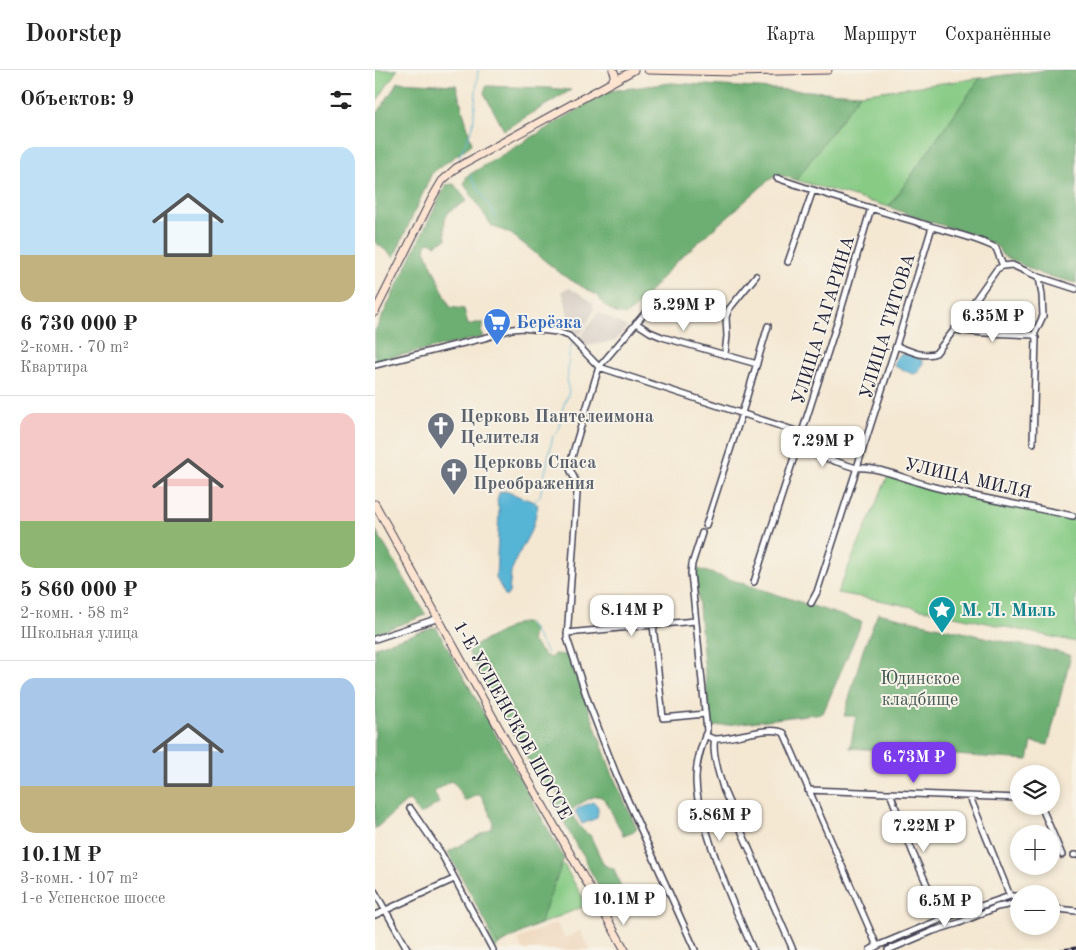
<!DOCTYPE html>
<html lang="ru">
<meta charset="utf-8">
<style>
:root{--surface:#fff;--page:#f6f6f6;--text:#222;--muted:#767676;--line:#e0e0e0;--accent:#7c3aed}
body{margin:0;font-family:"Old Standard TT",serif;background:var(--page);color:var(--text);height:100vh;display:flex;flex-direction:column;font-size:19px;white-space:nowrap}
*{box-sizing:border-box;margin:0}
p{font-size:16px;color:var(--muted)}
.icon{flex:none;width:28px;height:28px;fill:none;stroke:currentColor;stroke-width:2;stroke-linecap:round;stroke-linejoin:round}
.map{position:relative;flex:1;overflow:hidden}
.details{display:flex;flex-direction:column;background:var(--surface);width:375px}
.details>*{flex:none}
.fabs{position:absolute;left:635px;top:695px;display:grid;gap:10px}
.fabs a{display:grid;place-items:center;width:50px;height:50px;border-radius:50%;background:var(--surface);box-shadow:0 2px 8px #0003;font-size:25px}
.price{position:absolute;translate:-50% -42px;padding:0 11px;border-radius:10px;background:#fff;color:#222;font-size:16px;line-height:32px;filter:drop-shadow(0 1px 2px #0008)}
.price::after{content:'';position:absolute;left:50%;top:30px;width:15px;height:11px;margin-left:-8px;background:inherit;clip-path:polygon(0 0,100% 0,50% 100%)}
.price.selected{background:var(--accent);color:#fff}
ul{padding:0;list-style:none}
li{display:grid;align-content:center;gap:10px;height:265px;padding:0 20px}
li+li{border-top:1px solid var(--line)}
li span{display:grid;place-items:center;height:155px;border-radius:15px;color:#555}
li>.icon{margin-inline-start:auto}
span .icon{width:90px;height:90px;fill:#fffc;stroke-width:1}
li b{font-size:21px}
h2{display:flex;justify-content:space-between;align-items:center;height:60px;padding:0 20px;font-size:21px}
header{display:flex;align-items:center;gap:30px;box-sizing:border-box;height:70px;padding:0 25px;background:var(--surface);border-bottom:1px solid var(--line)}
header strong{font-size:24px}
nav{display:flex;gap:28px;margin-inline-start:auto;font-size:18px}
main{display:flex;flex:1;min-height:0}
.map>svg:first-child{display:block}
</style>
<header>
<strong>Doorstep</strong>
<nav><a>Карта</a><a>Маршрут</a><a>Сохранённые</a></nav>
</header>
<main>
<section class="details">
<h2>Объектов: 9<svg class="icon" aria-label="filters" viewBox="0 0 24 24"><path d="M4 7h16M4 17h16"/><circle cx="9" cy="7" r="2"/><circle cx="15" cy="17" r="2"/></svg></h2>
<ul>
<li><span style="background:linear-gradient(#bfe0f5 70%,#c2b280 0)"><svg class="icon" aria-label="home" viewBox="0 0 24 24"><path d="M3 11l9-7 9 7M6 9v11h12V9"/></svg></span><div><b>6 730 000 ₽</b><p>2-комн. · 70 m²</p><p>Квартира</p></div></li>
<li><span style="background:linear-gradient(#f6c9c9 70%,#8fb573 0)"><svg class="icon" aria-label="home" viewBox="0 0 24 24"><path d="M3 11l9-7 9 7M6 9v11h12V9"/></svg></span><div><b>5 860 000 ₽</b><p>2-комн. · 58 m²</p><p>Школьная улица</p></div></li>
<li><span style="background:linear-gradient(#a9c7e8 70%,#c2b280 0)"><svg class="icon" aria-label="home" viewBox="0 0 24 24"><path d="M3 11l9-7 9 7M6 9v11h12V9"/></svg></span><div><b>10.1M ₽</b><p>3-комн. · 107 m²</p><p>1-е Успенское шоссе</p></div></li>
</ul>
</section>
<div class="map">
<svg width="701" height="880" viewBox="0 0 701 880">
<rect width="100%" height="100%" fill="#f7f3e8"/>
<filter id="ink" filterUnits="userSpaceOnUse"><feTurbulence type="fractalNoise" baseFrequency=".02" numOctaves="2"/><feDisplacementMap in="SourceGraphic" scale="10" xChannelSelector="R" yChannelSelector="G"/><feConvolveMatrix kernelMatrix="1 2 1 2 8 2 1 2 1" color-interpolation-filters="sRGB"/></filter>
<filter id="wash" filterUnits="userSpaceOnUse"><feTurbulence type="fractalNoise" baseFrequency=".0096" numOctaves="4" result="noise"/><feDisplacementMap in="SourceGraphic" scale="20" xChannelSelector="R" yChannelSelector="G"/><feGaussianBlur stdDeviation="1.12" result="paint"/><feColorMatrix in="noise" values="0 0 0 0 0 0 0 0 0 0 0 0 0 0 0 0 0 1.4 0 .05"/><feComposite in="paint" operator="in"/></filter>
<g filter="url(#wash)">
<rect width="100%" height="100%" fill="#f4e8d3"/>
<path fill="#efd6bb" d="M181,853L190,868L205,861L216,880H147L143,869Z"/>
<path fill="#cdc2b9" d="M196,218L198,221H201L218,233L219,240L206,264H201L198,262L196,259L189,227L186,221Z
M223,242L252,257L240,271L207,277L201,267L207,265Z"/>
<path fill="#87cb85" stroke="#547660" d="M0,0H22L0,34Z
M605,8L514,137L421,110L485,24Z
M513,406L556,419L701,450V572L509,531L462,523Z
M177,785L189,795L212,835L139,865L120,878L113,861L159,828Z"/>
<path fill="#6daf72" stroke="#486856" d="M673,0H701V213L666,204L627,185L623,177L600,165L546,149L514,137L605,8Z
M23,12L81,15L97,74L57,103L19,187L0,172V47Z
M296,13L485,24L421,110C409,106 405,103 394,110L301,192L261,237L251,245L240,243L229,235L223,226L189,206L154,178L136,164L117,156L89,114L92,106L234,21Z
M111,16L173,18L196,20L129,60L109,23Z
M79,114L92,131C71,142 67,144 71,169L60,175L57,173L54,172L51,175L50,180L75,237L89,239L93,255L100,253H109L106,261L108,267L0,291V261L71,115Z
M0,459L51,545L0,564Z
M323,499L487,552L448,643L335,657L321,506Z
M503,543L640,574L665,578L696,585L673,675L657,672L653,690L475,678L481,646H469L488,580Z
M146,553H151L159,560L156,571C164,576 166,586 176,588L179,584L194,585L238,706L262,759C257,763 254,765 248,765L231,731C229,729 227,727 223,726C217,726 200,736 196,741C200,749 206,762 215,765L229,795L239,799L248,822V828C244,832 238,835 232,831L211,793C210,787 208,783 203,779L178,731L181,727L182,721L178,717C169,716 167,711 161,704L94,584L95,578L141,554Z
M61,557L189,788L165,853L123,875L73,782L117,758L118,751L106,725H102L90,731L81,715L76,711L59,722L64,733L45,745L35,731L31,732L0,759V577Z"/>
<path fill="#57b4d5" stroke="#3c6b88" d="M526,284L536,285L547,290L548,293L542,303L538,304L519,296L521,288Z
M130,421L159,432L163,435L158,457L140,491L136,503L134,523L131,527L121,508L124,440C122,433 121,428 125,422Z
M218,732C225,735 223,741 222,748L207,754L200,741L203,738Z"/>
<g fill="none" stroke-linecap="round" stroke-linejoin="round">
<path stroke="#57b4d5" stroke-width="1" d="M84,87L98,57L103,0
M95,105L121,147
M159,432L165,426L178,366L183,361L188,337L194,322L192,314L194,284L197,273
M154,554L173,584"/>
</g>
</g>
<g filter="url(#ink)">
<g fill="none" stroke-linecap="round" stroke-linejoin="round">
<defs>
<path id="street" d="M402,108C450,125 500,139 548,154C573,162 598,166 621,178L628,196
M413,192L438,120
M281,230L224,297L200,376L195,395V399L201,412L202,423L192,568L214,634L241,704L320,880
M261,253L275,262L287,267L382,294
M579,260L610,263L659,265
M521,276C532,279 549,289 561,283L579,260L622,199L628,196L637,195L664,207L701,219
M350,284L352,266L351,247L354,239L381,206
M0,295L113,267L137,259L148,258L182,262L194,266L224,297L427,363
M658,373L661,268L659,265L668,246L667,225L664,207
M422,379L481,398C502,395 537,412 559,417C605,428 652,436 698,446
M331,455L367,343L393,256
M327,463L317,494L316,503L332,661C326,677 321,692 321,709C321,727 326,745 332,762C344,802 361,841 378,880
M379,512L463,250L496,138
M436,533L442,522L521,276L557,157
M278,555L288,648L330,644
M192,563L320,551
M0,569L64,548
M330,665C334,667 337,669 341,669C358,669 395,655 409,663L502,876
M340,669C336,681 345,708 349,721L418,880
M433,720L644,728
M515,723L538,783L567,849
M595,727L635,826
M666,736L687,785
M35,738L66,783L118,880
M699,785H701
M0,822L33,880
M676,832H679L683,839L701,841
M0,845L79,809
M495,880L502,876L567,849L635,826H644
M513,880L558,861L584,853L622,837L644,833"/>
<path id="secondary" d="M273,0L360,2L453,0
M237,12L240,4L238,0
M0,242L57,128L67,111L81,98L259,0
M0,434L130,669L250,880"/>
</defs>
<use href="#street" stroke="#424052" stroke-width="8"/>
<use href="#secondary" stroke="#424052" stroke-width="9"/>
<use href="#street" stroke="#fff" stroke-width="5"/>
<use href="#secondary" stroke="#fde4d1" stroke-width="7"/>
<defs>
<path id="rail" d="M686,880L701,878"/>
</defs>
<use href="#rail" stroke="#22223b" stroke-width="3"/>
<use href="#rail" stroke="#f7f3e8" stroke-width="1" stroke-dasharray="4" stroke-linecap="butt"/>
</g>
</g>
<defs>
<symbol id="supermarket-pin" viewBox="-11 -11 22 30"><path d="M0 17L-7.5 6A9.5 9.5 0 1 1 7.5 6Z" fill="#3f7fe0" stroke="#f7f3e8"/><path d="M-6-5.5h2.5l.6 2H6L4.5 2H-2.5L-4.4-4H-6ZM-1.5 3.2a1.3 1.3 0 1 0 .1 0ZM3 3.2a1.3 1.3 0 1 0 .1 0Z" fill="#fff"/></symbol>
<symbol id="church-pin" viewBox="-11 -11 22 30"><path d="M0 17L-7.5 6A9.5 9.5 0 1 1 7.5 6Z" fill="#6b7280" stroke="#f7f3e8"/><path d="M-1.2-6h2.4v3.5h3.3v2.4h-3.3V6h-2.4V-.1h-3.3v-2.4h3.3Z" fill="#fff"/></symbol>
<symbol id="sight-pin" viewBox="-11 -11 22 30"><path d="M0 17L-7.5 6A9.5 9.5 0 1 1 7.5 6Z" fill="#0f9aa8" stroke="#f7f3e8"/><path d="M0-6L1.8-2.2L6-1.7L2.9 1.2L3.7 5.4L0 3.3L-3.7 5.4L-2.9 1.2L-6-1.7L-1.8-2.2Z" fill="#fff"/></symbol>
</defs>
<g fill-rule="evenodd">
<use href="#supermarket-pin" x="106" y="236" width="32" height="43"/>
<use href="#church-pin" x="50" y="340" width="32" height="43"/>
<use href="#church-pin" x="63" y="386" width="32" height="43"/>
<use href="#sight-pin" x="551" y="524" width="32" height="43"/>
</g>
<g text-anchor="middle" stroke-width="4" stroke-linejoin="round" paint-order="stroke">
<g font-size="18" fill="#22223b" stroke="#f7f3e8">
<text transform="translate(448 250) rotate(-73)" y="6">УЛИЦА ГАГАРИНА</text>
<text transform="translate(512 256) rotate(-73)" y="6">УЛИЦА ТИТОВА</text>
<text transform="translate(593 408) rotate(13)" y="6">УЛИЦА МИЛЯ</text>
<text transform="translate(138 650) rotate(61)" y="6">1-Е УСПЕНСКОЕ ШОССЕ</text>
</g>
<g font-size="18" font-weight="bold" fill="#366cbe" stroke="#f7f3e8" text-anchor="start">
<text x="141" y="258">Берёзка</text>
</g>
<g font-size="18" font-weight="bold" fill="#5b616d" stroke="#f7f3e8" text-anchor="start">
<text x="85" y="352">Церковь Пантелеимона<tspan x="85" dy="21">Целителя</tspan></text>
<text x="98" y="398">Церковь Спаса<tspan x="98" dy="21">Преображения</tspan></text>
</g>
<g font-size="18" font-weight="bold" fill="#0d838f" stroke="#f7f3e8" text-anchor="start">
<text x="586" y="546">М. Л. Миль</text>
</g>
<g font-size="18" fill="#405551" stroke="#f7f3e8">
<text x="545" y="614">Юдинское<tspan x="545" dy="21">кладбище</tspan></text>
</g>
</g>
</svg>
<div class="fabs">
<a><svg class="icon" aria-label="layers" viewBox="0 0 24 24"><path d="M12 4l9 5-9 5-9-5zM3 14l9 5 9-5"/></svg></a>
<a>+</a>
<a>−</a>
</div>
<b class="price" style="left:309px;top:262px">5.29M ₽</b>
<b class="price" style="left:618px;top:273px">6.35M ₽</b>
<b class="price" style="left:448px;top:398px">7.29M ₽</b>
<b class="price" style="left:257px;top:567px">8.14M ₽</b>
<b class="price selected" style="left:539px;top:714px">6.73M ₽</b>
<b class="price" style="left:345px;top:772px">5.86M ₽</b>
<b class="price" style="left:549px;top:783px">7.22M ₽</b>
<b class="price" style="left:249px;top:856px">10.1M ₽</b>
<b class="price" style="left:570px;top:858px">6.5M ₽</b>
</div>
</main>
